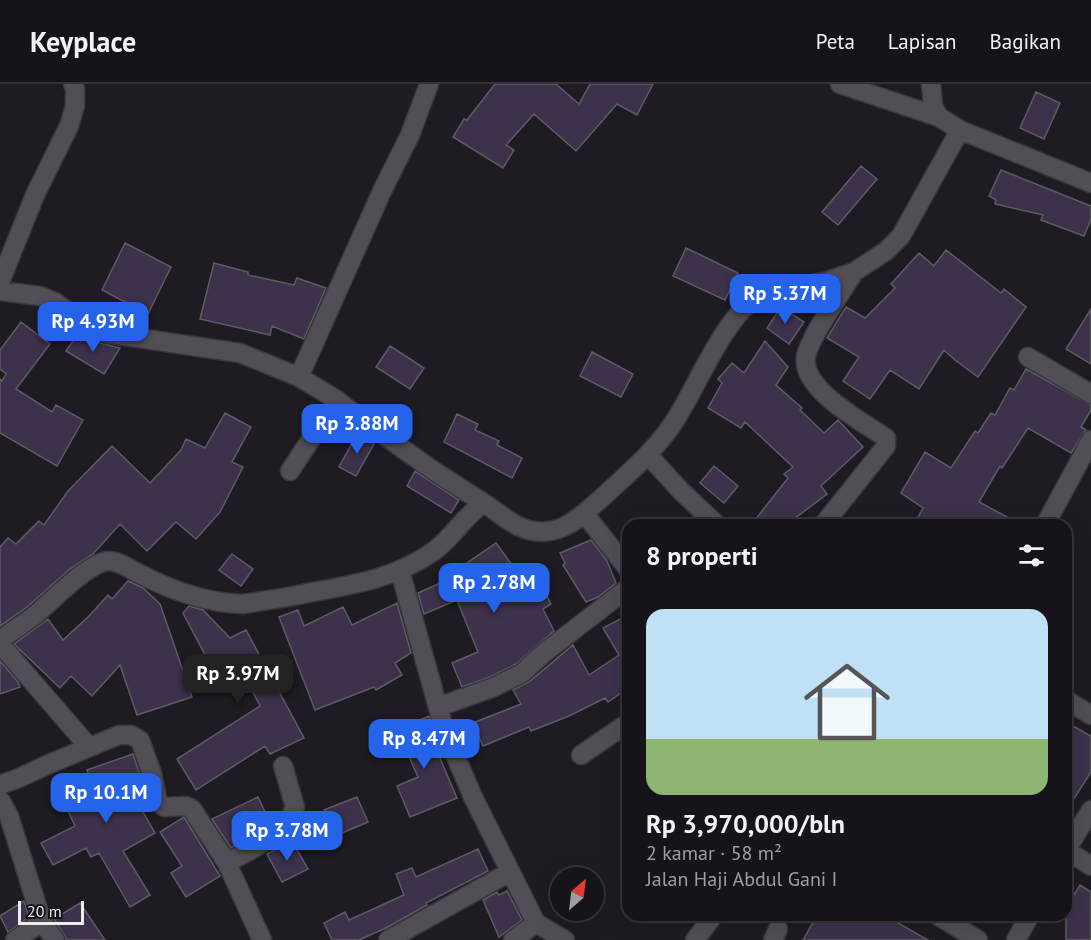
<!DOCTYPE html>
<html lang="id">
<meta charset="utf-8">
<style>
:root{--surface:#16141a;--page:#232127;--text:#f1f3f6;--muted:#9e9ea2;--line:#353339;--accent:#2563eb}
body{margin:0;font-family:"PT Sans",sans-serif;background:var(--page);color:var(--text);height:100vh;display:flex;flex-direction:column;font-size:22px;white-space:nowrap}
*{box-sizing:border-box;margin:0}
p{font-size:20px;color:var(--muted)}
.icon{flex:none;width:33px;height:33px;fill:none;stroke:currentColor;stroke-width:2;stroke-linecap:round;stroke-linejoin:round}
.map{position:relative;flex:1;overflow:hidden}
.details{position:absolute;left:622px;top:435px;width:450px;height:402px;display:flex;flex-direction:column;background:var(--surface);border-radius:18px;box-shadow:0 6px 24px #0002,0 0 0 2px var(--line)}
.details>*{flex:none}
.needle{width:39px;rotate:28deg}
.fabs{position:absolute;left:550px;top:783px;display:grid;gap:12px}
.fabs a{display:grid;place-items:center;width:54px;height:54px;border-radius:50%;background:var(--surface);box-shadow:0 6px 24px #0002,0 0 0 2px var(--line);font-size:30px}
.scale{position:absolute;left:18px;bottom:15px;width:66px;box-sizing:border-box;padding-left:6px;border:3px solid #edebf0;border-top:0;font-size:16px;line-height:21px;white-space:nowrap;color:#edebf0;-webkit-text-stroke:4px #151218;paint-order:stroke}
.price{position:absolute;translate:-50% -51px;padding:0 14px;border-radius:12px;background:var(--accent);color:#fff;font-size:20px;line-height:39px;filter:drop-shadow(0 2px 3px #0008)}
.price::after{content:'';position:absolute;left:50%;top:36px;width:18px;height:14px;margin-left:-9px;background:inherit;clip-path:polygon(0 0,100% 0,50% 100%)}
.price.on{background:#222;color:#fff}
ul{padding:0;list-style:none}
li{display:grid;align-content:center;gap:12px;height:318px;padding:0 24px}
li+li{border-top:2px solid var(--line)}
li span{display:grid;place-items:center;height:186px;border-radius:18px;color:#555}
li>.icon{margin-inline-start:auto}
span .icon{width:108px;height:108px;fill:#fffc;stroke-width:1}
li b{font-size:26px}
h2{display:flex;justify-content:space-between;align-items:center;height:72px;padding:0 24px;font-size:26px}
header{display:flex;align-items:center;gap:36px;box-sizing:border-box;height:84px;padding:0 30px;background:var(--surface);border-bottom:2px solid var(--line)}
header strong{font-size:28px}
nav{display:flex;gap:33px;margin-inline-start:auto;font-size:21px}
.map>svg:first-child{display:block}
</style>
<header>
<strong>Keyplace</strong>
<nav><a>Peta</a><a>Lapisan</a><a>Bagikan</a></nav>
</header>
<div class="map">
<svg width="1091" height="856" viewBox="0 0 1091 856">
<rect width="100%" height="100%" fill="#1e1b22"/>
<path fill="#3d314b" stroke="#5f5b64" stroke-width="1.5" d="M495,0H556L579,20L590,0H653L637,31L617,20L576,67L534,30L506,61L514,66L503,84L453,53L464,35L467,36Z
M1036,8L1060,19L1044,55L1020,44Z
M861,82L877,95L838,141L822,128Z
M1001,86L1091,122V135L1084,152L1041,136L1043,131L995,120L996,116L989,112Z
M125,159L171,183L148,230L102,206Z
M686,164L738,189L725,216L673,192Z
M946,166L1001,209L1004,205L1026,223L978,293L955,276L944,266L919,305L890,286L870,315L843,297L859,273L827,254L846,223L865,234L895,204L891,200L919,169L934,182Z
M214,179L248,188V191L294,201L297,194L326,204L304,255L272,242L270,251L200,235Z
M781,223L804,238L789,260L767,244Z
M1091,225V280L1066,265Z
M21,238L50,260L16,305L52,328L56,321L83,336L57,382L0,349V295L2,297L6,290L0,285V266Z
M78,249L100,259L120,264L104,290L66,267Z
M765,257L788,283L776,301L802,324L800,326L824,349L838,336L863,363L821,402L827,410L786,441H751L788,394L784,390L793,383L745,338L741,344L708,324L722,299L718,295L732,279L744,289Z
M390,262L424,284L410,305L376,283Z
M592,268L633,290L621,313L580,292Z
M1026,285L1091,321V326L1081,343L1086,346L1071,369L1028,344L1002,384L1000,382L979,418L1022,441H914L923,424L901,409L925,368L951,384L975,347L978,349L991,329L995,331L1010,304L1014,306Z
M225,329L251,343L232,378L243,383L220,428L196,455L176,438L147,467L120,440L93,470L70,485L27,523L0,542V463L8,454L16,460L39,437L44,441L68,407L112,362L150,399L181,366L186,355L205,364Z
M457,330L478,340L475,346L499,357L497,361L522,374L512,394L444,358Z
M357,350L374,360L356,392L339,383Z
M714,382L738,402L724,419L700,399Z
M415,387L459,416L451,429L407,402Z
M591,456L607,477L616,499L598,513L586,518L563,481L565,479L560,469Z
M496,459L528,503L539,496L551,520L543,525L554,547L516,580L490,593L462,603L452,579L478,568L457,516L424,530L418,509L472,485L467,479Z
M232,470L253,485L241,502L219,486Z
M128,497L143,504L160,520L192,613L137,631L120,581L92,612L71,592L60,604L14,560L48,535L63,556L89,532L108,511L112,515Z
M397,519L411,569L395,579L402,591L376,606L374,603L315,626L279,533L298,526L304,542L343,523L352,541Z
M189,522L203,526L230,554L246,546L304,654L270,670L265,662L196,706L177,675L260,622L244,590L221,601L183,529Z
M628,531V604L608,618L605,614L569,632L531,647L529,643L483,662L473,639L521,620L513,606L530,597L573,561L589,591L619,571L603,544Z
M0,577L18,598L20,603L0,610Z
M429,632L438,659L434,660L457,714L410,733L397,702L418,693L397,646Z
M1066,638L1091,652V688L1066,727Z
M133,670L142,698L129,703L155,749L123,767L150,811L130,823L99,769L91,773L86,764L53,781L41,759L75,742L61,712L92,699L87,686Z
M258,713L267,732L260,735L265,744L231,764L212,735Z
M357,713L368,738L335,752L324,726Z
M184,733L220,792L186,813L171,789L182,782L160,748Z
M292,757L308,785L282,798L267,770Z
M478,765L488,787L426,819L427,821L386,844L359,856H332L324,839L345,828L349,836L404,811L396,790L412,784L416,793Z
M1080,801L1091,808V856H1066V824Z
M507,807L522,836L499,853L483,816L497,808L499,811Z
M24,817L29,833L8,848L0,832Z
M80,819L105,856H67L54,835Z
M817,831H884L928,856H803Z"/>
<g fill="none" stroke-linecap="round" stroke-linejoin="round">
<defs>
<path id="minor" d="M840,0L939,33L960,46L1091,99
M931,0L933,22L939,33
M0,198L35,111L69,42L75,22V5L73,0
M0,207L40,212L55,218L85,240L105,249L240,269L299,293L337,316L361,335L434,387L484,419
M1028,273L1091,310
M299,293L383,105L410,51L429,0
M648,371L681,407L717,441
M290,387L337,316
M584,429L628,485
M823,441L886,362V354C863,338 800,305 806,272C810,252 842,208 854,188
M1045,441L1091,356
M400,487L444,645L473,713L536,839L565,856
M0,556C11,548 23,540 34,532C52,517 82,485 103,478C115,474 128,484 138,489C170,506 206,519 243,520C263,517 283,514 303,510C350,501 393,496 434,467C453,453 464,432 484,419C495,426 506,436 518,442C556,460 580,433 606,410C630,388 654,367 672,341C696,307 728,220 767,209L828,197L854,188L886,167L901,152L960,46
M0,560L89,663
M1066,616L1091,631
M438,623L494,603L522,589L545,568L628,504
M581,671L628,639
M0,701L19,694L49,680L119,651H131L140,656L152,690L158,718L164,723L186,722L192,725L227,779L262,856
M0,716L9,732L42,838L55,856
M1066,766L1091,726
M1066,766L1091,782
M227,779C251,765 285,752 295,723L283,682
M937,831L978,856
M15,856L42,838
M388,856L510,788
M513,856L536,839
M695,856L714,831
M773,856L778,845
M1016,856L1030,831"/>
</defs>
<use href="#minor" stroke="#3a383d" stroke-width="21"/>
<use href="#minor" stroke="#524e56" stroke-width="18"/>
</g>
</svg>
<div class="fabs">
<a><svg class="needle" viewBox="-14 -14 28 28"><path d="M0-13l5 13h-10z" fill="#e53935"/><path d="M0 13l5-13h-10z" fill="#9e9ea2"/></svg></a>
</div>
<div class="scale">20 m</div>
<b class="price" style="left:785px;top:241px">Rp 5.37M</b>
<b class="price" style="left:93px;top:269px">Rp 4.93M</b>
<b class="price" style="left:357px;top:371px">Rp 3.88M</b>
<b class="price" style="left:494px;top:530px">Rp 2.78M</b>
<b class="price on" style="left:238px;top:621px">Rp 3.97M</b>
<b class="price" style="left:424px;top:686px">Rp 8.47M</b>
<b class="price" style="left:106px;top:740px">Rp 10.1M</b>
<b class="price" style="left:287px;top:778px">Rp 3.78M</b>
<section class="details">
<h2>8 properti<svg class="icon" aria-label="filters" viewBox="0 0 24 24"><path d="M4 7h16M4 17h16"/><circle cx="9" cy="7" r="2"/><circle cx="15" cy="17" r="2"/></svg></h2>
<ul>
<li><span style="background:linear-gradient(#bfe0f5 70%,#8fb573 0)"><svg class="icon" aria-label="home" viewBox="0 0 24 24"><path d="M3 11l9-7 9 7M6 9v11h12V9"/></svg></span><div><b>Rp 3,970,000/bln</b><p>2 kamar · 58 m²</p><p>Jalan Haji Abdul Gani I</p></div></li>
</ul>
</section>
</div>
